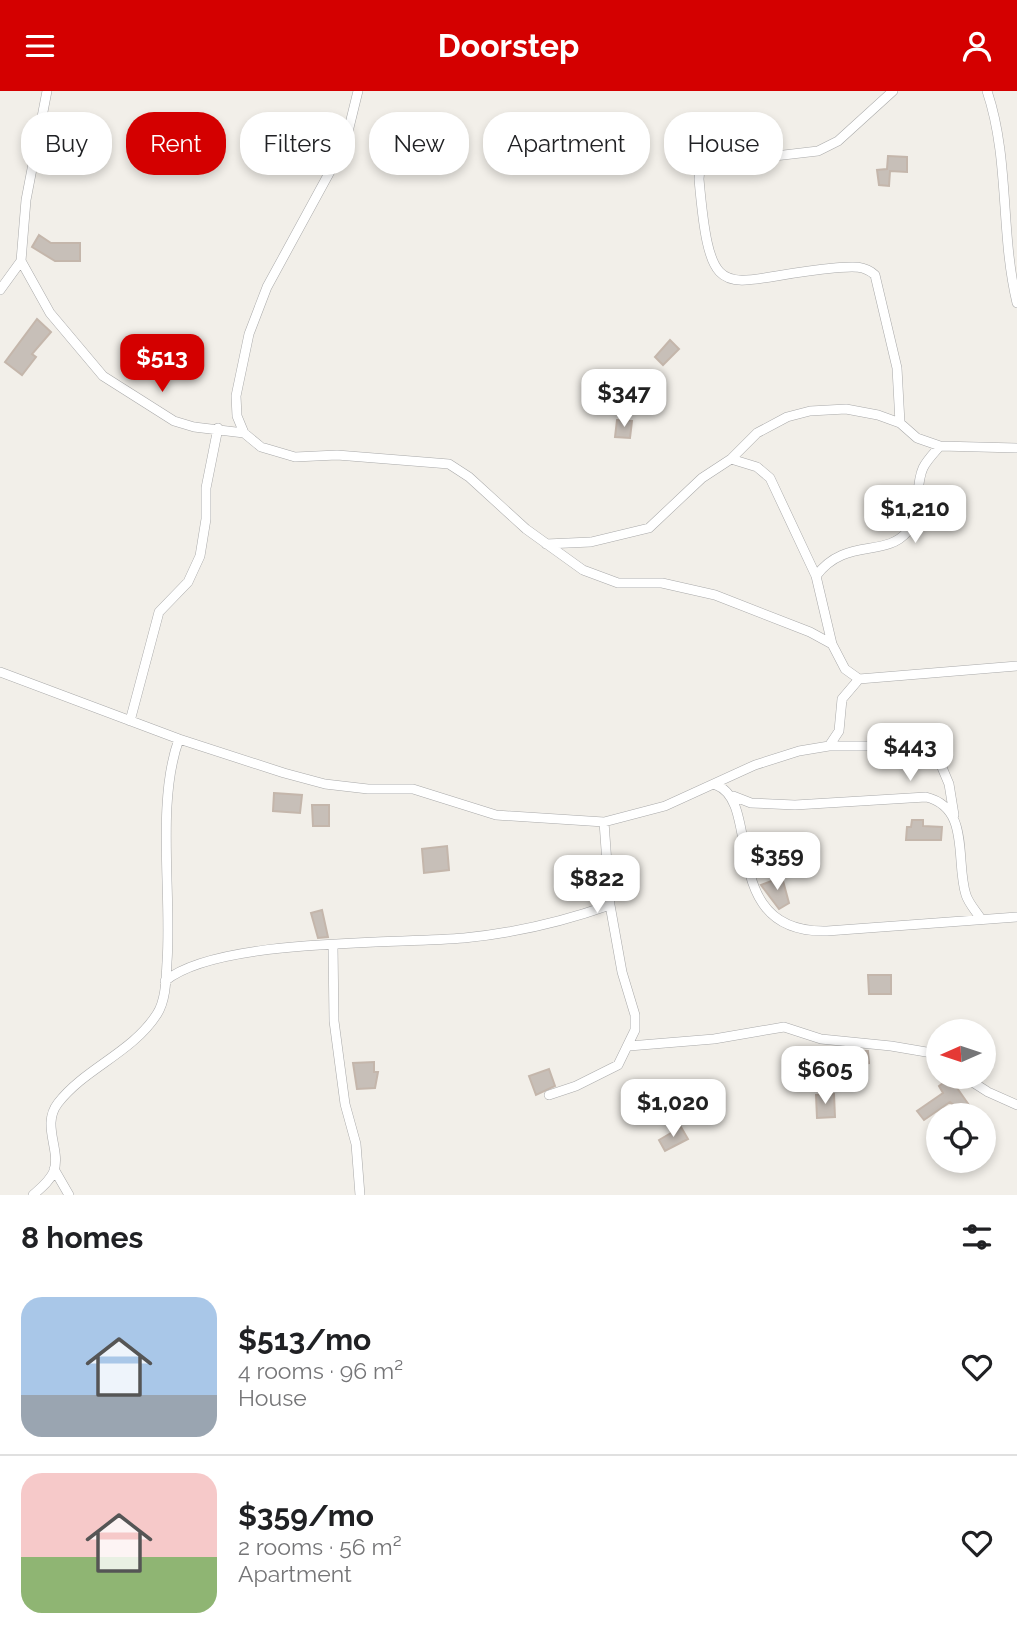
<!DOCTYPE html>
<meta charset="utf-8">
<style>
:root{--surface:#fff;--page:#f2f2f2;--text:#202124;--muted:#757577;--line:#e0e0e0;--accent:#d40000}
body{margin:0;font-family:Raleway,sans-serif;background:var(--page);color:var(--text);height:100vh;display:flex;flex-direction:column;font-size:26px;white-space:nowrap}
*{box-sizing:border-box;margin:0}
p{font-size:23px;color:var(--muted)}
.icon{flex:none;width:38px;height:38px;fill:none;stroke:currentColor;stroke-width:2;stroke-linecap:round;stroke-linejoin:round}
.map{position:relative;height:1104px;overflow:hidden}
.panel{display:flex;flex-direction:column;background:var(--surface);flex:1}
.panel>*{flex:none}
.top-card{position:absolute;left:21px;top:21px;width:976px;height:63px;display:flex;gap:14px}
.needle{width:46px;rotate:267deg}
.controls{position:absolute;left:926px;top:928px;display:grid;gap:14px}
.controls a{display:grid;place-items:center;width:70px;height:70px;border-radius:50%;background:var(--surface);box-shadow:0 4px 10px #0003;font-size:35px}
.price{position:absolute;translate:-50% -60px;padding:0 16px;border-radius:14px;background:#fff;color:#222;font-size:23px;line-height:46px;filter:drop-shadow(0 2px 4px #0008)}
.price::after{content:'';position:absolute;left:50%;top:42px;width:21px;height:16px;margin-left:-10px;background:inherit;clip-path:polygon(0 0,100% 0,50% 100%)}
.price.active{background:var(--accent);color:#fff}
ul{padding:0;list-style:none}
li{display:flex;align-items:center;gap:21px;height:175px;padding:0 21px}
li+li{border-top:2px solid var(--line)}
li span{display:grid;place-items:center;flex:none;width:196px;height:140px;border-radius:21px;color:#555}
li>.icon{margin-inline-start:auto}
span .icon{width:84px;height:84px;fill:#fffc;stroke-width:1}
li b{font-size:30px}
h2{display:flex;justify-content:space-between;align-items:center;height:84px;padding:0 21px;font-size:30px}
.tag{padding:0 24px;border-radius:28px;background:var(--surface);box-shadow:0 4px 10px #0003;font-size:24px;line-height:63px}
.tag.active{background:var(--accent);color:#fff}
header{display:flex;justify-content:space-between;align-items:center;height:91px;padding:0 21px;background:var(--accent);color:#fff;font-size:32px;font-weight:700}
.map>svg:first-child{display:block}
</style>
<header><svg class="icon" aria-label="menu" viewBox="0 0 24 24"><path d="M4 6h16M4 12h16M4 18h16"/></svg>Doorstep<svg class="icon" aria-label="person" viewBox="0 0 24 24"><circle cx="12" cy="8" r="4"/><path d="M4 21q1-7 8-7t8 7"/></svg></header>
<div class="map">
<svg width="1017" height="1104" viewBox="0 0 1017 1104">
<rect width="100%" height="100%" fill="#f2efe9"/>
<path fill="#c7bfb8" stroke="#c4b6ab" stroke-width="2" d="M888,65L907,66V81L890,80L889,95L879,94L877,79L887,78Z
M39,144L51,152H80V170H55L32,156Z
M37,228L51,241L32,263L36,266L22,284L5,271Z
M670,249L679,258L663,274L655,266Z
M617,329L632,330L630,347L615,346Z
M274,702L302,704L300,722L273,720Z
M312,714H329V735H313Z
M912,729H923V735L942,736L941,749H906L907,736H911Z
M447,755L449,779L424,782L422,758Z
M782,786L789,812L779,818L761,794Z
M322,819L328,846L318,847L311,822Z
M868,884H891V903H869Z
M849,960H868L869,972L851,974Z
M374,971V981H378L375,997L357,998L353,972Z
M549,978L555,995L536,1004L529,985Z
M950,987L976,1024H965L950,1011L924,1029L917,1020L943,1002L939,995Z
M834,1003L835,1026L817,1027L816,1004Z
M681,1036L688,1048L665,1060L659,1049Z"/>
<g fill="none" stroke-linecap="round" stroke-linejoin="round">
<defs>
<path id="street" d="M358,0L345,53L267,196L249,243L236,305L237,325L244,342L261,356L295,366L337,364L449,373L469,386L526,438L583,479L618,492H662L715,504L810,541L832,553L845,578L859,588L1017,575
M893,0L838,50L818,60L705,73L700,77L699,88C711,224 723,187 834,177C849,176 863,173 875,184L897,277L900,332
M987,0C1010,68 1000,142 1017,212
M21,170L50,222L103,285L174,330L194,336L244,342
M0,199L21,170L26,109L47,0
M731,368L757,376L770,387L816,485L832,553
M546,453L591,451L649,437L702,387L731,368L757,342L787,326L810,320L846,318L878,324L900,332L917,347L940,355L1017,357
M816,485C845,446 885,467 907,441C922,424 914,397 923,377C927,369 934,362 940,355
M0,581L179,648L284,682L325,693L368,698H413L496,724L604,731L665,715L755,674L799,660L829,655H909L927,659L941,674L949,693L954,724
M130,630L159,521L188,491L200,465L206,428V397L218,337
M829,655L839,640L842,608L859,588
M716,694C764,711 716,843 827,840L1017,826
M733,705L751,712L795,714L926,706C971,717 955,770 966,804C969,813 976,820 981,828
M333,854L334,930L345,1013L356,1053L360,1104
M165,890C217,847 394,853 464,847C515,842 562,831 610,814
M629,955L714,948L784,936L821,948L891,955L938,963
M963,985L988,1001L1017,1014
M549,1004L576,995L618,974L635,939V924L622,881L610,814L604,731
M54,1078L69,1104
M33,1104C41,1097 50,1090 54,1080C61,1058 41,1034 58,1012C85,977 132,962 157,923C166,909 166,888 167,871C172,803 156,711 179,648"/>
</defs>
<use href="#street" stroke="#a9a9a9" stroke-width="10"/>
<use href="#street" stroke="#fff" stroke-width="9"/>
</g>
</svg>
<div class="controls">
<a><svg class="needle" viewBox="-14 -14 28 28"><path d="M0-13l5 13h-10z" fill="#e53935"/><path d="M0 13l5-13h-10z" fill="#757577"/></svg></a>
<a><svg class="icon" aria-label="locate" viewBox="0 0 24 24"><circle cx="12" cy="12" r="6"/><path d="M12 2v4M12 18v4M2 12h4M18 12h4"/></svg></a>
</div>
<b class="price active" style="left:162px;top:303px">$513</b>
<b class="price" style="left:624px;top:338px">$347</b>
<b class="price" style="left:915px;top:454px">$1,210</b>
<b class="price" style="left:910px;top:692px">$443</b>
<b class="price" style="left:777px;top:801px">$359</b>
<b class="price" style="left:597px;top:824px">$822</b>
<b class="price" style="left:825px;top:1015px">$605</b>
<b class="price" style="left:673px;top:1048px">$1,020</b>
<div class="top-card">
<a class="tag">Buy</a>
<a class="tag active">Rent</a>
<a class="tag">Filters</a>
<a class="tag">New</a>
<a class="tag">Apartment</a>
<a class="tag">House</a>
</div>
</div>
<section class="panel">
<h2>8 homes<svg class="icon" aria-label="filters" viewBox="0 0 24 24"><path d="M4 7h16M4 17h16"/><circle cx="9" cy="7" r="2"/><circle cx="15" cy="17" r="2"/></svg></h2>
<ul>
<li><span style="background:linear-gradient(#a9c7e8 70%,#9aa5b1 0)"><svg class="icon" aria-label="home" viewBox="0 0 24 24"><path d="M3 11l9-7 9 7M6 9v11h12V9"/></svg></span><div><b>$513/mo</b><p>4 rooms · 96 m²</p><p>House</p></div><svg class="icon" aria-label="heart" viewBox="0 0 24 24"><path d="M12 20l-8-8c-3-5 5-10 8-4 3-6 11-1 8 4z"/></svg></li>
<li><span style="background:linear-gradient(#f6c9c9 60%,#8fb573 0)"><svg class="icon" aria-label="home" viewBox="0 0 24 24"><path d="M3 11l9-7 9 7M6 9v11h12V9"/></svg></span><div><b>$359/mo</b><p>2 rooms · 56 m²</p><p>Apartment</p></div><svg class="icon" aria-label="heart" viewBox="0 0 24 24"><path d="M12 20l-8-8c-3-5 5-10 8-4 3-6 11-1 8 4z"/></svg></li>
</ul>
</section>
